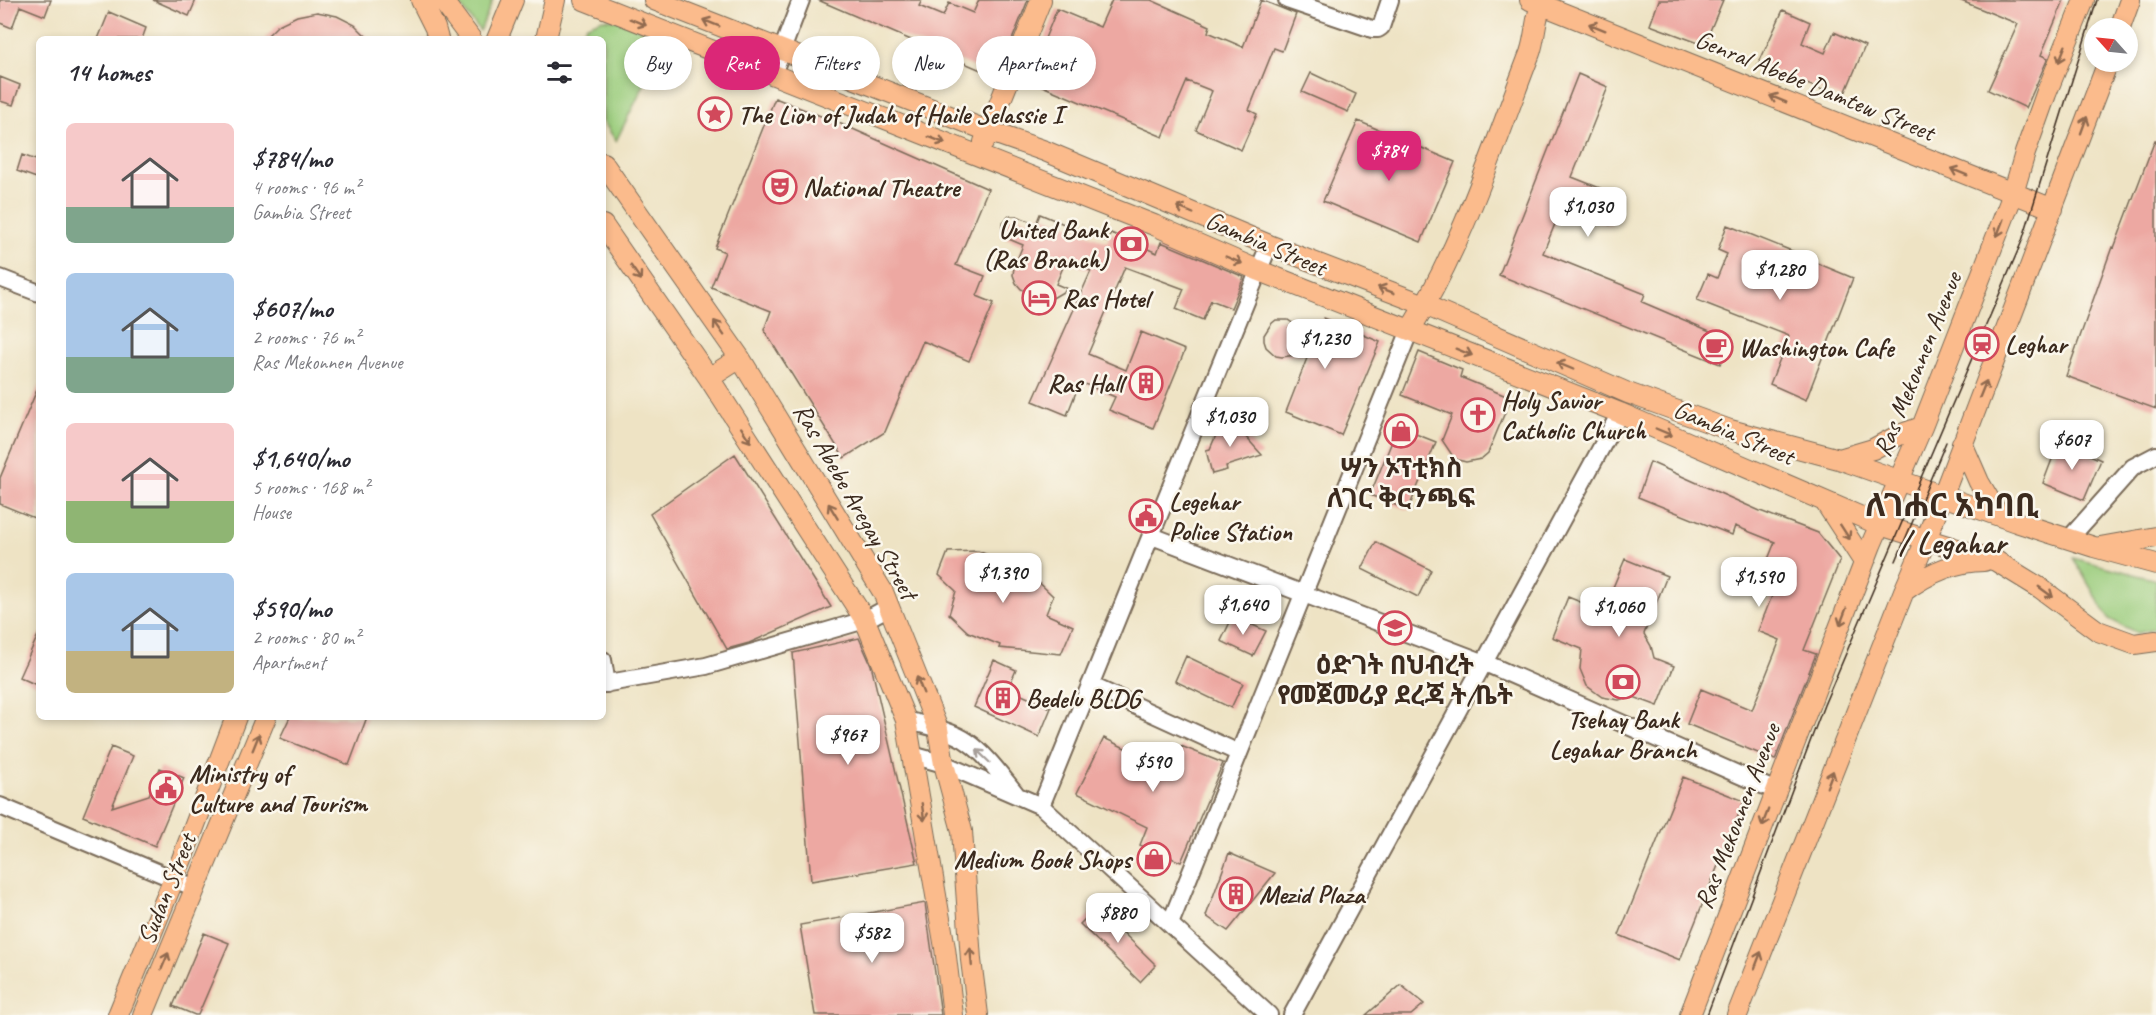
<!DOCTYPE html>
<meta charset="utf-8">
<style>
:root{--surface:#fff;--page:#f7f7f7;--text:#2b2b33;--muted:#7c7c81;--accent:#db2777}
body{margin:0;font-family:Caveat,"Noto Sans Ethiopic",sans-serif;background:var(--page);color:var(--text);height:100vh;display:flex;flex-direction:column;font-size:22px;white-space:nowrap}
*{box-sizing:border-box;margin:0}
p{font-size:20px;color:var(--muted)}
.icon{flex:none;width:33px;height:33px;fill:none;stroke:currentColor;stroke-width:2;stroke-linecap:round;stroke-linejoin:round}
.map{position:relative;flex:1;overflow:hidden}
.side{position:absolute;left:36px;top:36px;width:570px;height:684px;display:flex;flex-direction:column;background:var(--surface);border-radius:9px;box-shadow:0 3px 9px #0003}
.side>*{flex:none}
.hud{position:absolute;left:624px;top:36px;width:570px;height:54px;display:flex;gap:12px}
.needle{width:39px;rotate:297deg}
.buttons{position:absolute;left:2084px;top:18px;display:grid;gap:12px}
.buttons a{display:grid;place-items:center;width:54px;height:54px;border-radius:50%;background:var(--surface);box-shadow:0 3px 9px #0003;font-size:30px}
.price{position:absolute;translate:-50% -51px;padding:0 14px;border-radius:12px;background:#fff;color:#222;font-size:20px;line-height:39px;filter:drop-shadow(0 2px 3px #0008)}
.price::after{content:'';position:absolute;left:50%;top:36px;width:18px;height:14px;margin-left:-9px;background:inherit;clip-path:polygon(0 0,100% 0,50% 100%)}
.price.current{background:var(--accent);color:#fff}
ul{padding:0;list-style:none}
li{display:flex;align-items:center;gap:18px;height:150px;padding:0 30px}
li span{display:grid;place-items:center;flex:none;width:168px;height:120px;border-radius:9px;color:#555}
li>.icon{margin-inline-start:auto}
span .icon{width:72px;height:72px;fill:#fffc;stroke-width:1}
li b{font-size:26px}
h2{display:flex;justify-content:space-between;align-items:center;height:72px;padding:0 30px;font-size:26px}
.pill{padding:0 21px;border-radius:27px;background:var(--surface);box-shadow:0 3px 9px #0003;font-size:21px;line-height:54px}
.pill.current{background:var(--accent);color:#fff}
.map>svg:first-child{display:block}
</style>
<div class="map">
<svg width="2156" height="1015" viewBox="0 0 2156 1015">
<rect width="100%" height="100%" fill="#fbf7ec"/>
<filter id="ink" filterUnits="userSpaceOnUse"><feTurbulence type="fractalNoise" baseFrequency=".0167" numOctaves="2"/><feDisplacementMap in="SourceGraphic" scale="12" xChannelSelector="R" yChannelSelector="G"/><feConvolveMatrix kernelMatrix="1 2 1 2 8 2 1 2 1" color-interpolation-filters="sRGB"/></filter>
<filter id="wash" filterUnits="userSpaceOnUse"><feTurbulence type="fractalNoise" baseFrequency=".008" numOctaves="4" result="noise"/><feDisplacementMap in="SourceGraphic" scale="24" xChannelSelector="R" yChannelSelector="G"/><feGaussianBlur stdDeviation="1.35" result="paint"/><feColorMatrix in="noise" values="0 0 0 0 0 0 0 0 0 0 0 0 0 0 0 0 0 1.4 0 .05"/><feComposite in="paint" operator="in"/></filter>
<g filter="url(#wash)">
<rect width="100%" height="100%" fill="#eee3c4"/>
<path fill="#9acc7b" stroke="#6a7b4c" stroke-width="1.5" d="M456,0H493L480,31Z
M603,19L622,20L666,41L616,141L603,121V39H577L587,25Z
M2073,558L2156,580V629L2137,633L2109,619Z"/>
<g id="blocks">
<path fill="#eda8a2" d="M0,0H51L45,16L20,6L12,28L0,23Z
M153,0H196L189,16Z
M818,0H922L919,6L943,16L949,3L973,13L979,0H1028L997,77Z
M1112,0H1151L1210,26L1208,32L1243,47L1261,0L1296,14L1282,51L1274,48L1249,110L1257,114L1241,150L1196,130L1212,91L1187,81L1163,137L1028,80L1057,9L1100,27Z
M1659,0H1723L1704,45L1650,25Z
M1959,0H2064L2041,55L2048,58L2026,108L1988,90L2018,24Z
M1783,10L1810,22L1802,43L1825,53L1834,32L1865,46L1843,98L1758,65Z
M109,12L146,28L142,39H98Z
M317,12L337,16L355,25L369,39H264L278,25L297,16Z
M1311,73L1356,94L1348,112L1302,92Z
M1578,74L1608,87L1572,177L1620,196L1610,225L1562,207L1543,253L1645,294L1642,302L1731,340L1720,364L1499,275Z
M0,77L20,85L13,105L0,101Z
M775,98L846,126L988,189L956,265L985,276L977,296L994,303L969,361L923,341L885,432L844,458L764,330L771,311L711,287L725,252L715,248Z
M1358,121L1455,162L1421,242L1323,201Z
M2155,140H2156V409L2066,376L2112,247L2114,248Z
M22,155L39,161V179L17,171Z
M1040,214L1107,242L1111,233L1157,253L1161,242L1244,277L1231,308L1211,300L1203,320L1176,309L1184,289L1125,267L1088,354L1126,370L1141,332L1185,350L1153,428L1109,410L1115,397L1080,382L1067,415L1033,401L1091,271L1066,260L1056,284L1068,289L1051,299L1042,300L1021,289L1016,283L1013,275L1014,267L1023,245L1006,238L1002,231V223L1009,216H1017L1036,224Z
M1727,225L1807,257V259L1853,278L1806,400L1770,384L1789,336L1697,300L1708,274L1717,278L1727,254L1718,250Z
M1324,318L1380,342L1341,435L1286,412L1309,353L1282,357L1276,356L1266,347L1264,341V335L1271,324L1276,320H1288L1298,327L1310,350Z
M1419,352L1462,370L1460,377L1511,398L1488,453L1481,459L1466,462L1458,460L1452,455L1442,440L1452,415L1402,395Z
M39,385V520L0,504V478Z
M1222,421L1244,430V435L1262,455L1226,466L1227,470L1212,474L1206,450L1210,449Z
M1398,427L1436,442L1408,510L1370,495Z
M2059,441L2101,460L2084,500L2043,483Z
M735,454L831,607L749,643L727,649L650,514Z
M1650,462L1760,511L1818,533L1840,560L1804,650L1816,654L1775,760L1687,724L1701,689L1752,710L1780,640L1758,631L1776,586L1760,579L1775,542L1735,526L1732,535L1638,497Z
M1376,542L1431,570L1418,597L1362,569Z
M978,551L1027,571L1053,596L1046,614L1073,626L1061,654L999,648L1000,645L968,632L949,614L956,591L939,575L948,552Z
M1625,559L1667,576L1644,634L1651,646L1654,658L1674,666L1658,706L1631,696L1619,700L1602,697L1587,686L1580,669L1582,649L1552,637L1568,597L1603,611Z
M1233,616L1266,631L1253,656L1221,641Z
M39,633V686L19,677Z
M859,638L871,665L917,863L811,881L793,653Z
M1186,656L1243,683L1231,708L1175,681Z
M994,660L1016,670L1008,689L1051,708L1039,737L974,707Z
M290,717H367L349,765L280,738Z
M1104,738L1171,770L1181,746L1223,763L1181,862L1140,845L1147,827L1077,793Z
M111,747L133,756L112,807L149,795L160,768L184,778L155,846L83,816Z
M1683,777L1744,801L1680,960L1619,935Z
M1229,853L1275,873L1228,931L1206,916Z
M925,903L941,1015H815L800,925Z
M1097,907L1156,965L1140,982L1080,924Z
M204,933L229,943L198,1015H195L173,1006Z
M1401,985L1424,1004L1411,1015H1366Z"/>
</g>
</g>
<g filter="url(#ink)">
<use href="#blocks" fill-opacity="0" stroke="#7a6b58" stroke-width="1.5"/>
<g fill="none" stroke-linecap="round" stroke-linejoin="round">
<defs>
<path id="minor" d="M1287,0L1372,29H1378L1381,27L1390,0
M773,74L801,0
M0,278L39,293
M1152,536L1485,663L1776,791
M2069,539L2133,467L2156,455
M603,660L607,684
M603,684L706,666L865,620L889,607
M1090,685L1239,753
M906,720C926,726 951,730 968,742C987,755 1002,777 1016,794
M912,755L944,764L1041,806L1269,1015
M0,806L195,888
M1041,806L1269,245
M1170,924L1410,330
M1292,1015L1620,413"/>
<path id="major" d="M421,0L435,28L438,39
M442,0L471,39
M584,0L1154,225L1260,271L1620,413L1880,525L1996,561L2040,588L2098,631L2134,644L2156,641
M654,0L988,131L1045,151L1269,245L1425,305L1628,393L1730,430L1839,459L2016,522L2094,547L2156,564
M1530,0L2053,209
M2120,28L2130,0
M497,39L513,0
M546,39L555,0
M984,142L1041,0
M603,163L740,358L883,592L938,729L944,764L962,831L971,960L978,1015
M603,225L709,378L865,620L906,720L945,948L953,1015
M1410,330C1463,245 1494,146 1530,53C1536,36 1535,16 1543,0
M709,378L740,358
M1962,443L1979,482L1999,516
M1839,459L1873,449L1899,435L1922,427
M1825,502L1864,562
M2100,547L2156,537
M1904,591C1926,575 1955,561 1984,561
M118,1015L182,859L236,717
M143,1015L266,717
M1690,1015L1871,545L1922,427L2013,194L2025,153L2046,94L2084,0
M1737,1015L1904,591L1926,540L2108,62"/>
</defs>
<use href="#minor" stroke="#7a6b58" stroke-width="20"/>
<use href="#major" stroke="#7a6b58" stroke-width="22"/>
<use href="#minor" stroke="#fff" stroke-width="16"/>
<use href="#major" stroke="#fbbb8c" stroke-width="20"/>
<path stroke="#3b2a1e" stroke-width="1.5" d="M1896,561L1946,442
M1707,1015L1824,705L2022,241L2097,0"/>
</g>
<defs><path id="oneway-shaft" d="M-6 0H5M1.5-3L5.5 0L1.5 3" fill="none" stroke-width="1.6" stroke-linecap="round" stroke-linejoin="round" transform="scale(1.5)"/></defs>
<g stroke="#916b50">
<use href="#oneway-shaft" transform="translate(638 22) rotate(22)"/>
<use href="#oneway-shaft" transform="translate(711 23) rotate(-158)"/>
<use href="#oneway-shaft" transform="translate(1597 27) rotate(-158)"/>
<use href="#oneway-shaft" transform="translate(2062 54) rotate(112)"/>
<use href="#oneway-shaft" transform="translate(1778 99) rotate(-158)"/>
<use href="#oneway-shaft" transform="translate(2084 125) rotate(-70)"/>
<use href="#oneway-shaft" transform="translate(937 140) rotate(22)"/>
<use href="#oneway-shaft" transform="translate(1959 172) rotate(-158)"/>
<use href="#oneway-shaft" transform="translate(1185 210) rotate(-157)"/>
<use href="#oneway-shaft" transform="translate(2000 228) rotate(111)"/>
<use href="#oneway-shaft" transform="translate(1234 260) rotate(23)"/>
<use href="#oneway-shaft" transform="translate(636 273) rotate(55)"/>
<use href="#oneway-shaft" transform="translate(1386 290) rotate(-159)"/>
<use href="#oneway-shaft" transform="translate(719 328) rotate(-125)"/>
<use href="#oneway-shaft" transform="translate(1464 352) rotate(22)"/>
<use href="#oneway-shaft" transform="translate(1565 366) rotate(-157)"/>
<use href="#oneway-shaft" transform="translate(1983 389) rotate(-68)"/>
<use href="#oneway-shaft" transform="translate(1664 432) rotate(23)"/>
<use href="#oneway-shaft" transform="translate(746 435) rotate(57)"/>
<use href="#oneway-shaft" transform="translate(833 511) rotate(-121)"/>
<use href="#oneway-shaft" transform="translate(1845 532) rotate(57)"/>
<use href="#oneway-shaft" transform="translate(2046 592) rotate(36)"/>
<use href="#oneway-shaft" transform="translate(1843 617) rotate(111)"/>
<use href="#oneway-shaft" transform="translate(920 685) rotate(-112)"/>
<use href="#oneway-shaft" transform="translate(256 742) rotate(-68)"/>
<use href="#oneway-shaft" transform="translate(1830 779) rotate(-69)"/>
<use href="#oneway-shaft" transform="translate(923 812) rotate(82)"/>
<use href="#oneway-shaft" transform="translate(1765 818) rotate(111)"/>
<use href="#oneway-shaft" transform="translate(971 957) rotate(-95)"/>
<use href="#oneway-shaft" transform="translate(1758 960) rotate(-69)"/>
<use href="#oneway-shaft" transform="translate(165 961) rotate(-67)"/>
</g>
<use stroke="#a79f9a" href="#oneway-shaft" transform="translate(983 756) rotate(-136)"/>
</g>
<defs>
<symbol id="sight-ring" viewBox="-11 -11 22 22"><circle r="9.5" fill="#fbf7ec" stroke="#d1495b" stroke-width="1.5"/><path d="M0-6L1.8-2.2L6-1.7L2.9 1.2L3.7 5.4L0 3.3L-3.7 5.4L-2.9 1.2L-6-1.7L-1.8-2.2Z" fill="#d1495b"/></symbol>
<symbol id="theatre-ring" viewBox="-11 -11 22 22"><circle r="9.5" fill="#fbf7ec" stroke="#d1495b" stroke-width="1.5"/><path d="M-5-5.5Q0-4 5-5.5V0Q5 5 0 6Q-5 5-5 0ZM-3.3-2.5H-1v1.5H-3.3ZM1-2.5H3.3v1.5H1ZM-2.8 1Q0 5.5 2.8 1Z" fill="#d1495b"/></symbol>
<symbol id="bank-ring" viewBox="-11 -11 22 22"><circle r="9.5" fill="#fbf7ec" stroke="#d1495b" stroke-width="1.5"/><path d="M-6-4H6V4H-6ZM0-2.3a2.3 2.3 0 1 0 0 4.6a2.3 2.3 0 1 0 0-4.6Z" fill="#d1495b"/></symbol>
<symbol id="hotel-ring" viewBox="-11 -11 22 22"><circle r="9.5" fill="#fbf7ec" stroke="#d1495b" stroke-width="1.5"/><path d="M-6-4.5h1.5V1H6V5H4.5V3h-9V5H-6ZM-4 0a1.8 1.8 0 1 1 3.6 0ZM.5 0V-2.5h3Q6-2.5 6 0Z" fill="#d1495b"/></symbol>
<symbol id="station-ring" viewBox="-11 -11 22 22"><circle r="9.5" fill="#fbf7ec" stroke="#d1495b" stroke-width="1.5"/><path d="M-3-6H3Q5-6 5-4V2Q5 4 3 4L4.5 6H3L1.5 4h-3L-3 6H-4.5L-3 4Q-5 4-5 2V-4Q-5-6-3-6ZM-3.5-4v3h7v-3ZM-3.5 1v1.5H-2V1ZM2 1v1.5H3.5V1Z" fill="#d1495b"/></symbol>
<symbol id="cafe-ring" viewBox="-11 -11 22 22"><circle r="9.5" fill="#fbf7ec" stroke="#d1495b" stroke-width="1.5"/><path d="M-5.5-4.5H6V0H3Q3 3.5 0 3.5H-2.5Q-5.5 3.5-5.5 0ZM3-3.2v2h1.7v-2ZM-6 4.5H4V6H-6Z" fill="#d1495b"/></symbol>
<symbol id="building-ring" viewBox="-11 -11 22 22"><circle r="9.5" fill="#fbf7ec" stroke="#d1495b" stroke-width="1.5"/><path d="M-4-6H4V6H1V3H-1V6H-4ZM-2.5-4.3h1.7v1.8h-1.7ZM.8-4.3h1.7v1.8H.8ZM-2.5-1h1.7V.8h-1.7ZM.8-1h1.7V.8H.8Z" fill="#d1495b"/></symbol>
<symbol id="church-ring" viewBox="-11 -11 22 22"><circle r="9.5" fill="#fbf7ec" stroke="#d1495b" stroke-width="1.5"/><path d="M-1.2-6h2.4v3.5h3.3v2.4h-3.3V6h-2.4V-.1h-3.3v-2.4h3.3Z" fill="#d1495b"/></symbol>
<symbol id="shop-ring" viewBox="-11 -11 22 22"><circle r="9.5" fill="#fbf7ec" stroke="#d1495b" stroke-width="1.5"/><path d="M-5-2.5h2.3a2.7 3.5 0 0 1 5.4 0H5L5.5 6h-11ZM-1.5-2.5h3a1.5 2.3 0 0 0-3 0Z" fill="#d1495b"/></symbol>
<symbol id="civic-ring" viewBox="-11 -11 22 22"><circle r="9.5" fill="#fbf7ec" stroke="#d1495b" stroke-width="1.5"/><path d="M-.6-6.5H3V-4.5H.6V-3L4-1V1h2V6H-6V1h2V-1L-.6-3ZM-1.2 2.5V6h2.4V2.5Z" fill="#d1495b"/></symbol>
<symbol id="school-ring" viewBox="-11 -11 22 22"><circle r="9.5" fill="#fbf7ec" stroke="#d1495b" stroke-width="1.5"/><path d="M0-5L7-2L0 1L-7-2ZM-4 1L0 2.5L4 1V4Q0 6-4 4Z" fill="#d1495b"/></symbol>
</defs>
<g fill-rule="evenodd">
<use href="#sight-ring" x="696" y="95" width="38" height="38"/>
<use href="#theatre-ring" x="761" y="168" width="38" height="38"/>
<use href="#bank-ring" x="1112" y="225" width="38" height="38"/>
<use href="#hotel-ring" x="1020" y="279" width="38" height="38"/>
<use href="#station-ring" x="1963" y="325" width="38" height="38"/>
<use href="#cafe-ring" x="1697" y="328" width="38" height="38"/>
<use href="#building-ring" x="1127" y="364" width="38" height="38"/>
<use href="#church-ring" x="1459" y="396" width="38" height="38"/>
<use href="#shop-ring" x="1382" y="412" width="38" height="38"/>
<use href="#civic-ring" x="1127" y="497" width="38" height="38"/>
<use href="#school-ring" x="1376" y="609" width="38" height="38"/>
<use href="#bank-ring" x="1604" y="663" width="38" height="38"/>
<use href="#building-ring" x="984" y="679" width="38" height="38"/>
<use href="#civic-ring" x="147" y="769" width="38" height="38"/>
<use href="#shop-ring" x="1135" y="840" width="38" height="38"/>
<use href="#building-ring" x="1217" y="875" width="38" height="38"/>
</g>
<g text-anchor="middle" stroke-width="5" stroke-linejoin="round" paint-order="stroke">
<g font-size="26" fill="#3b2a1e" stroke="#fbf7ec">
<text transform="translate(1815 85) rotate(22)" y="9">Genral Abebe Damtew Street</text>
<text transform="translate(1266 243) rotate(23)" y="9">Gambia Street</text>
<text transform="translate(1917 364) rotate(-68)" y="9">Ras Mekonnen Avenue</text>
<text transform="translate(1734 432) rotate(23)" y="9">Gambia Street</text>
<text transform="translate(856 501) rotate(60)" y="9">Ras Abebe Aregay Street</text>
<text transform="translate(1737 816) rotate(-69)" y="9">Ras Mekonnen Avenue</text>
<text transform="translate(166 889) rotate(-68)" y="9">Sudan Street</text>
</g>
<g font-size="26" font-weight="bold" fill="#3b2a1e" stroke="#fbf7ec" text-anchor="start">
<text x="738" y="123">The Lion of Judah of Haile Selassie I</text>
<text x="803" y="196">National Theatre</text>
<text x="1108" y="238" text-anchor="end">United Bank<tspan x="1108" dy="30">(Ras Branch)</tspan></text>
<text x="1062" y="307">Ras Hotel</text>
<text x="2005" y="353">Leghar</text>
<text x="1739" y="356">Washington Cafe</text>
<text x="1123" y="392" text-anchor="end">Ras Hall</text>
<text x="1501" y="409">Holy Savior<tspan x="1501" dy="30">Catholic Church</tspan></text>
<text x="1401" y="477" text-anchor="middle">ሣን ኦፕቲክስ<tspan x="1401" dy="30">ለገር ቅርንጫፍ</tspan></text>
<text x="1169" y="510">Legehar<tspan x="1169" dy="30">Police Station</tspan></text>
<text x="1395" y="674" text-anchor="middle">ዕድገት በህብረት<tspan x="1395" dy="30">የመጀመሪያ ደረጃ ት/ቤት</tspan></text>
<text x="1026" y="707">Bedelu BLDG</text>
<text x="1623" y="728" text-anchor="middle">Tsehay Bank<tspan x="1623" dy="30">Legahar Branch</tspan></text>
<text x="189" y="782">Ministry of<tspan x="189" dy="30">Culture and Tourism</tspan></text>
<text x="1131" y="868" text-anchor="end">Medium Book Shops</text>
<text x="1259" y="903">Mezid Plaza</text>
</g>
<g font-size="32" font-weight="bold" fill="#3b2a1e" stroke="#fbf7ec">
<text x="1952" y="516">ለገሐር አካባቢ<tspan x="1952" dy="37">/ Legahar</tspan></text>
</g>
</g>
</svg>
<div class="buttons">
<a><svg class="needle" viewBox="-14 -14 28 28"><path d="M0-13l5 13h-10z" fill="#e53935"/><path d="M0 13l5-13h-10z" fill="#7c7c81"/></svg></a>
</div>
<b class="price current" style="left:1389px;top:182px">$784</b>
<b class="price" style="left:1588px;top:238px">$1,030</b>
<b class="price" style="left:1780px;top:301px">$1,280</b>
<b class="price" style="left:1325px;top:370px">$1,230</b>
<b class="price" style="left:1230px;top:448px">$1,030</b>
<b class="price" style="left:2072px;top:471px">$607</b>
<b class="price" style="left:1003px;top:604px">$1,390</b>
<b class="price" style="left:1759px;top:608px">$1,590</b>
<b class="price" style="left:1243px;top:636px">$1,640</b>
<b class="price" style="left:1619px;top:638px">$1,060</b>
<b class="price" style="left:848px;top:766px">$967</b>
<b class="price" style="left:1153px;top:793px">$590</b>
<b class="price" style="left:1118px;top:944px">$880</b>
<b class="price" style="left:872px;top:964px">$582</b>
<div class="hud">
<a class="pill">Buy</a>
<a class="pill current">Rent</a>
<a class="pill">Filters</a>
<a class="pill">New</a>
<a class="pill">Apartment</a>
</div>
<section class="side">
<h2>14 homes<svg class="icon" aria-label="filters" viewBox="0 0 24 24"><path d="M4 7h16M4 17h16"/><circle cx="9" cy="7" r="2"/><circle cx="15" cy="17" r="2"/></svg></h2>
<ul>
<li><span style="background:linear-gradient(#f6c9c9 70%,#7fa58c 0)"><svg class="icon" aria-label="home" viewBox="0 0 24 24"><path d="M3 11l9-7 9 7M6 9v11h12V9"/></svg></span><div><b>$784/mo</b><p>4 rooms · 96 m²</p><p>Gambia Street</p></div></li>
<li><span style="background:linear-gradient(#a9c7e8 70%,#7fa58c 0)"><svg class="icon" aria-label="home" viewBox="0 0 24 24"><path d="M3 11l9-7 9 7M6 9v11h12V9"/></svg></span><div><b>$607/mo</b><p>2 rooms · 76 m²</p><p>Ras Mekonnen Avenue</p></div></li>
<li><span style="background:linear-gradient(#f6c9c9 65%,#8fb573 0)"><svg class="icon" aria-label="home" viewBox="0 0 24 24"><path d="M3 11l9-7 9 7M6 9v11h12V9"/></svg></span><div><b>$1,640/mo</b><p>5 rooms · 168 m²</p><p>House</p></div></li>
<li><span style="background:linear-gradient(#a9c7e8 65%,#c2b280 0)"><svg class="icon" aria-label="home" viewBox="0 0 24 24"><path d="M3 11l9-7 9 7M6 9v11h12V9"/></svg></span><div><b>$590/mo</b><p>2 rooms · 80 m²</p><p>Apartment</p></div></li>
</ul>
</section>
</div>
